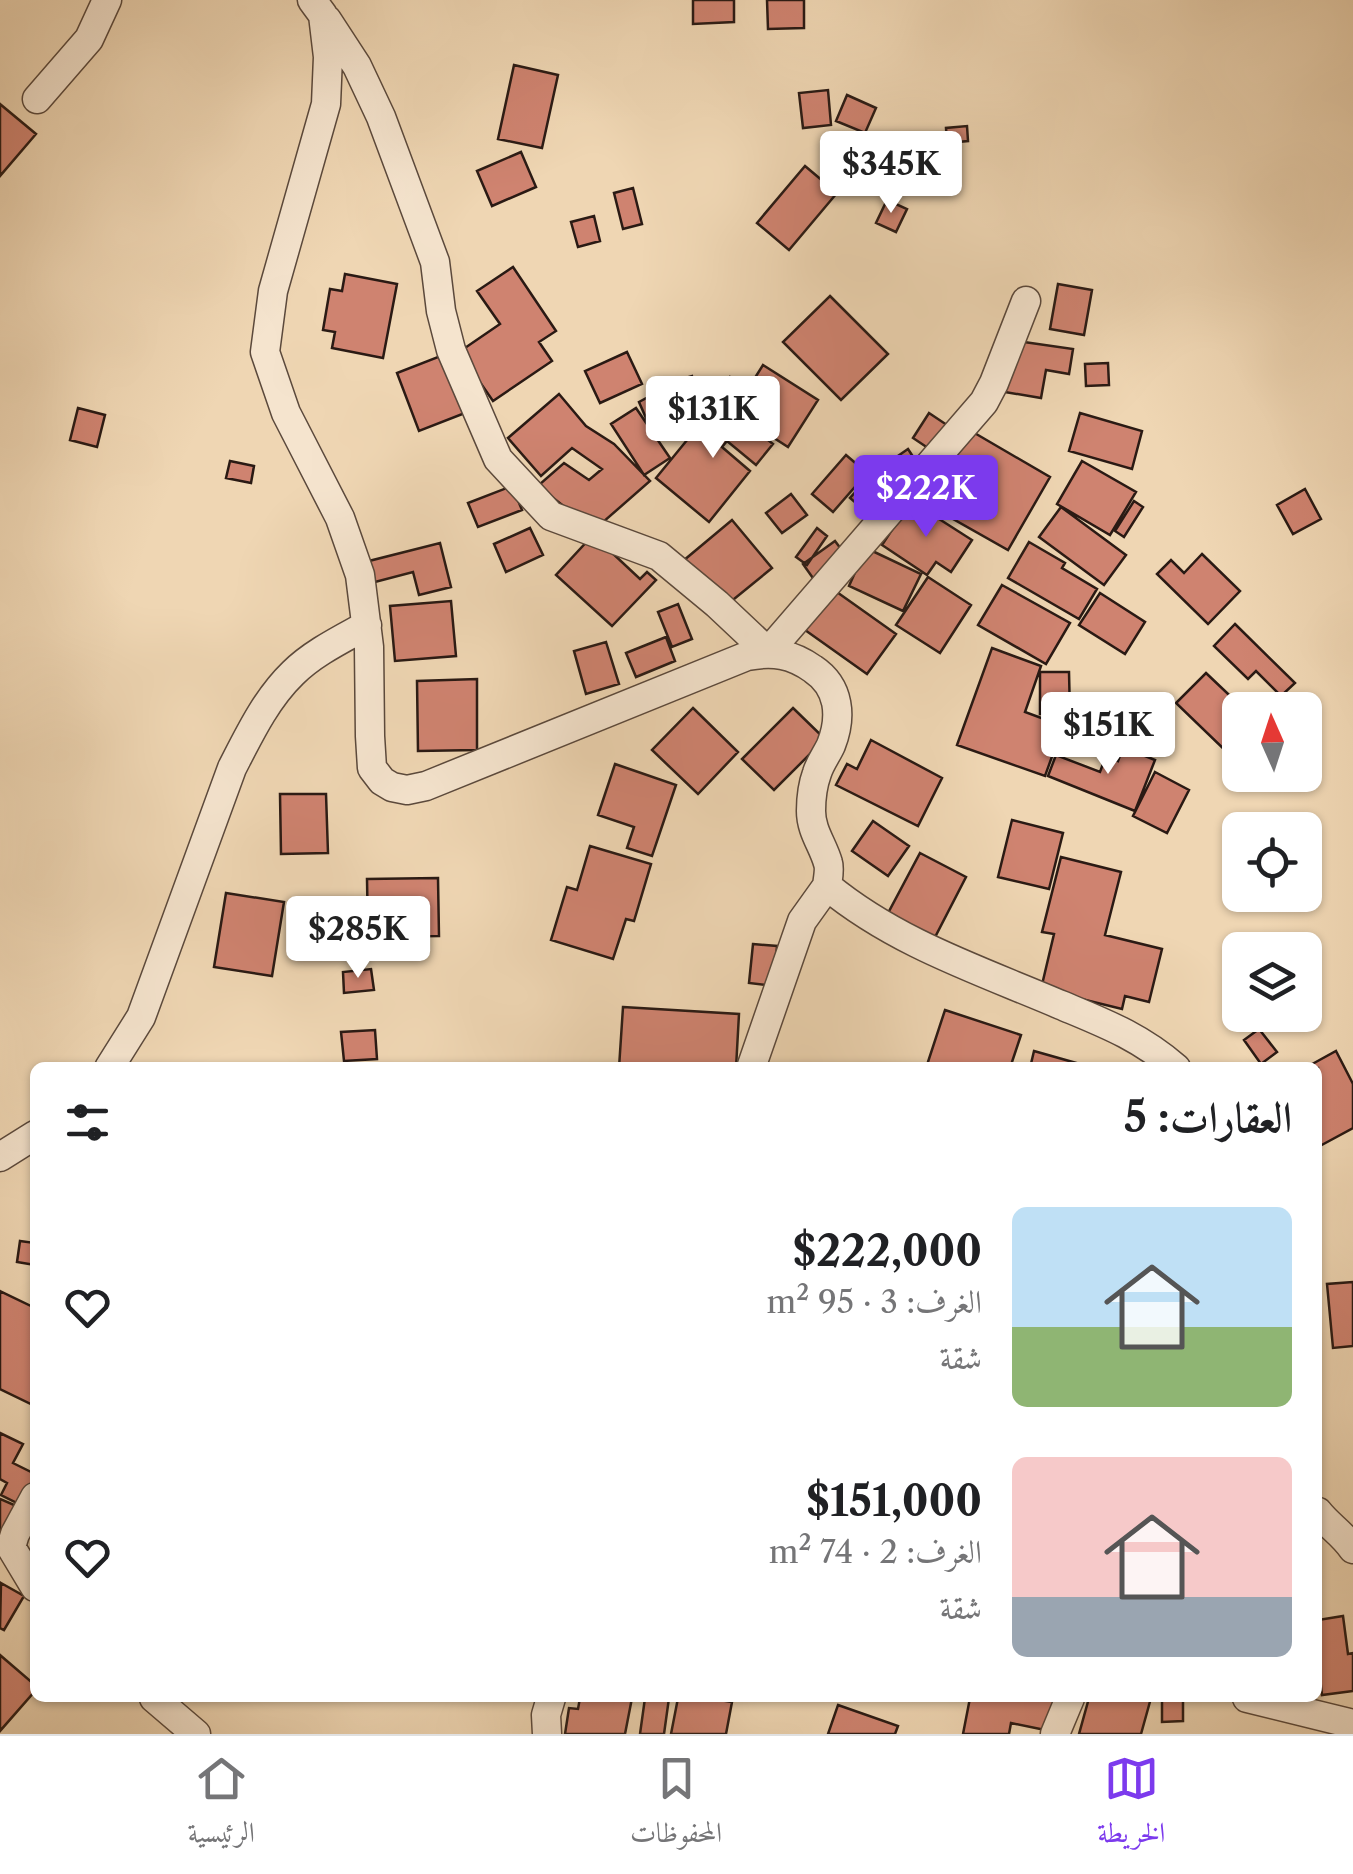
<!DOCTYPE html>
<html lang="ar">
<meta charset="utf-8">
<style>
:root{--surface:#fff;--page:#f2f2f2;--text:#202124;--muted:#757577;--line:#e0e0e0;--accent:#7c3aed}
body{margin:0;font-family:"Libre Caslon Text",Amiri,serif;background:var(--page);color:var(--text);direction:rtl;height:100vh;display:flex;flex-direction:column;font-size:38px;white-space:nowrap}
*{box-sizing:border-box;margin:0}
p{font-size:32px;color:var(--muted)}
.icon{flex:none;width:55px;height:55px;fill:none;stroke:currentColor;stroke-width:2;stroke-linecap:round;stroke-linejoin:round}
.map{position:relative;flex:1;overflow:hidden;direction:ltr}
.details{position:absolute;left:30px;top:1062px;width:1292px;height:640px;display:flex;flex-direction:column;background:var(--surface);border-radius:15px;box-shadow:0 2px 8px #0004;direction:rtl}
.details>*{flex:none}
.needle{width:65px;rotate:357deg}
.tools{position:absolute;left:1222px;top:692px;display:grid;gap:20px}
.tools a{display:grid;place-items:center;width:100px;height:100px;border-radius:15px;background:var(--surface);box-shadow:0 2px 8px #0004;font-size:50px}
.price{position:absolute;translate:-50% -85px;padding:0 22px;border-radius:10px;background:#fff;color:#222;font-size:32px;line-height:65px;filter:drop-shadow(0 2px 5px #0008)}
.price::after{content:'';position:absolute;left:50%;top:60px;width:30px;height:22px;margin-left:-15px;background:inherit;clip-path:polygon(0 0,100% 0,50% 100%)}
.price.active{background:var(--accent);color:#fff}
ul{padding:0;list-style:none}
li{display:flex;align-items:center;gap:30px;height:250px;padding:0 30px}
li span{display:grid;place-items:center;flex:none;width:280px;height:200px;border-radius:15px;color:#555}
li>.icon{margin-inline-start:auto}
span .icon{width:120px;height:120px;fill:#fffc;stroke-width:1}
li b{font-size:42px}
h2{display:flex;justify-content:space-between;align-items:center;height:120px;padding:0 30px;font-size:42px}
.menu{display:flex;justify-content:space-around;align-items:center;height:140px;border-top:2px solid var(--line);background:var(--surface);font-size:28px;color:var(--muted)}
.menu a{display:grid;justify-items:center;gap:5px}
.menu .active{color:var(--accent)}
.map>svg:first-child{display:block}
</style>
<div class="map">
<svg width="1353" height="1734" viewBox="0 0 1353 1734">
<rect width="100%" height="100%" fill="#efd6b3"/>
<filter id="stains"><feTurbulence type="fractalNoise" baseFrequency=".002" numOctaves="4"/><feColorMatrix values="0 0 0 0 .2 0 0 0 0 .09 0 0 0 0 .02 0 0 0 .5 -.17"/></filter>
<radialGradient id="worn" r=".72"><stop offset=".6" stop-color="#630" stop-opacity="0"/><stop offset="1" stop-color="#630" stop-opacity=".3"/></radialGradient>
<path fill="#cf8370" stroke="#2a1a14" stroke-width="2.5" d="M693,0H734V22L693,24Z
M767,0H804V28L768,29Z
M514,65L558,75L542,148L498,139Z
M828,90L831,125L803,128L799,93Z
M847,95L876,108L865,133L836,121Z
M0,104L36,134L0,176Z
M967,126L968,141L947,143L946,128Z
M521,152L536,187L492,206L477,171Z
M805,166L837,193L789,250L757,223Z
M633,188L642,224L623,229L614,193Z
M887,200L907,209L896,232L876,223Z
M594,216L600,241L578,247L571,222Z
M513,267L556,331L539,342L552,361L493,401L459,352L500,324L477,291Z
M345,274L397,284L383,358L332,348L335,332L323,330L330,289L342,291Z
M1058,284L1092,290L1084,335L1050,329Z
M830,296L888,354L841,400L783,342Z
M1017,341L1073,349L1069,374L1046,370L1041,398L999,391Z
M627,352L642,384L600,403L585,371Z
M443,355L465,413L419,431L397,373Z
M1108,363L1109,385L1086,386L1085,364Z
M763,365L818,400L788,447L715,400L730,377L748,389Z
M692,376L703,414L665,424L655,387Z
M559,394L586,426L614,444L650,481L594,530L552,497L540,484L564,463L589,480L602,469L572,448L541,476L508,438Z
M652,395L664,421L650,427L639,402Z
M719,401L773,444L756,465L727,441L722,447L750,471L709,522L656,478Z
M78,408L105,415L97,447L70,440Z
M636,408L670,458L644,475L611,424Z
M929,413L947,425L931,450L913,438Z
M1080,413L1142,431L1132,469L1069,451Z
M966,428L1050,477L1008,550L923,502Z
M908,449L919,466L904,476L892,460Z
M846,455L867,473L833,512L812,494Z
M872,457L889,471L886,475L903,489L877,521L850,498L869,477L861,470Z
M230,461L254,466L251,483L226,478Z
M1082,461L1136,492L1110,535L1057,504Z
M512,486L522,510L478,527L468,503Z
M1305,489L1321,519L1293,534L1277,505Z
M791,494L807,515L782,533L766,513Z
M911,501L972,540L951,572L936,562L927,575L882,545Z
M1134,501L1143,507L1124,537L1115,531Z
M1061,507L1126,555L1104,585L1039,537Z
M732,520L772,568L723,608L683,561Z
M530,528L543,555L506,572L494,544Z
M817,528L827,536L807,565L796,557Z
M593,535L640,579L647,572L656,580L612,626L556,575Z
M835,541L847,557L815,581L803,564Z
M1029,542L1065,563L1062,568L1097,589L1079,619L1008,578Z
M440,543L451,587L419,595L413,572L375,582L369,561Z
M866,548L921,574L903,611L849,586Z
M1202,554L1240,591L1208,624L1157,574L1171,560L1184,573Z
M928,577L971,605L940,653L896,625Z
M1002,585L1070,623L1046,664L978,625Z
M834,590L896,634L867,674L805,630Z
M1100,593L1145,622L1125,654L1079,625Z
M451,601L456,656L395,661L390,606Z
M678,604L692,639L672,647L658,612Z
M1235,624L1295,683L1281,696L1256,671L1248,679L1214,646Z
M666,637L675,661L636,677L626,653Z
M606,642L619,684L586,694L574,651Z
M992,648L1041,666L1025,712L1063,726L1045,776L957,745Z
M1040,672H1069L1070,714H1040Z
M1206,673L1245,710H1240V747L1231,756L1176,703Z
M477,679V750L418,751L417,681Z
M1098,699L1128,711L1112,750L1082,739Z
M693,708L738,752L698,794L652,750Z
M793,708L825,739L774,790L742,759Z
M871,740L942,778L918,826L836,785L847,764L857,769Z
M1123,747L1155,760L1135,811L1048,776L1056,755L1100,772L1106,756L1118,761Z
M615,764L676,785L652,856L627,848L634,827L598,815Z
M1155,772L1189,790L1167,833L1133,816Z
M280,794H326L328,853L281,854Z
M1012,820L1063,833L1049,889L998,877Z
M873,821L909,846L888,876L852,851Z
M590,846L651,864L634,921L626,919L613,959L551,940L567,887L577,890Z
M920,853L966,877L933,941L886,917Z
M1061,857L1121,872L1105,935L1162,949L1149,1002L1125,996L1122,1009L1041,989L1054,934L1042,932Z
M438,878L439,936L368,937L367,879Z
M226,893L284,902L272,976L214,967Z
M753,944L777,946L774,986L749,983Z
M371,969L374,990L344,993L343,972Z
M623,1007L739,1014L736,1068H619Z
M945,1010L1021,1035L1010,1068H926Z
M1259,1029L1277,1052L1261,1064L1244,1040Z
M375,1030L377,1059L344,1061L341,1032Z
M1034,1051L1094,1068H1030Z
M1336,1051L1353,1084V1128L1318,1147V1068H1305Z
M20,1241L35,1243V1265L17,1262Z
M1353,1282V1346L1333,1348L1327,1284Z
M0,1291L35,1308V1406L0,1389Z
M0,1433L23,1444L13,1463L35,1474V1485L25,1507L1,1495L7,1483L0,1479Z
M0,1499L21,1508L0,1555Z
M1,1583L24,1596L4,1630L0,1628Z
M1343,1616L1348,1654L1353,1653V1691L1322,1695L1318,1660V1620Z
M0,1655L35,1685V1691L0,1731Z
M580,1698H632L625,1734H565L569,1708L578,1709Z
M645,1698H669L664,1734H640Z
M678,1698H707L732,1702L726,1734H671Z
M970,1698H1056L1050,1731L1011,1723L1009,1734H963Z
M1089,1698H1151L1141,1734H1079Z
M1162,1700H1183V1721L1162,1722Z
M838,1705L898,1726L895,1734H828Z"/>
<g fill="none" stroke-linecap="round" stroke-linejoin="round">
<defs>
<path id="minor" d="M312,0L323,15L328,57L326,104L273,291L265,352L286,413L340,518L360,575L369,647L370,736L372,768L382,781L392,787L407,790L426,786L747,656C773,651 792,654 813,669C840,687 842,717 831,745C827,754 820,763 817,773C813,784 811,800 811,811C811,831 823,845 828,863C830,869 828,878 827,886C896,943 979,970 1061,1005C1104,1023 1139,1036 1176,1068
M327,20L357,66L381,117L435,262L441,311L451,350L498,459L551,516L659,556L717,604L768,652L984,402L994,383L1026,301
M37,99L89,39L107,0
M109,1068L141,1017L232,768C249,735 266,699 293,673C313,653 342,639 367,625
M751,1068L802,921L827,886
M0,1157L35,1135
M35,1497L15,1534L11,1547L35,1587
M1318,1512C1329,1526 1342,1533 1353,1549
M154,1698L196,1734
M1247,1698L1353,1724
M547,1734L546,1715L551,1698
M1055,1734L1070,1698"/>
</defs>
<use href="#minor" stroke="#5b493c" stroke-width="31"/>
<use href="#minor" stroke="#f5e4ce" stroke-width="28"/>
</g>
<rect width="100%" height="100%" filter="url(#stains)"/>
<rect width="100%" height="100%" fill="url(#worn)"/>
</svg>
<div class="tools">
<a><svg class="needle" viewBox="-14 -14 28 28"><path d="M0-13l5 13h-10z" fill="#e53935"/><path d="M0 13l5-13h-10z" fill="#757577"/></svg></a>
<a><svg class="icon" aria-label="locate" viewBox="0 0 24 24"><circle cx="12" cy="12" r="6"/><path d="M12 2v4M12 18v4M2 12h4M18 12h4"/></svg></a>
<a><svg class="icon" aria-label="layers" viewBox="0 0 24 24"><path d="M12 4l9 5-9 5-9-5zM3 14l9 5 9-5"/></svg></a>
</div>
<b class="price" style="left:891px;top:216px">$345K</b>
<b class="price" style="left:713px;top:461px">$131K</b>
<b class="price active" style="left:926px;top:540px">$222K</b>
<b class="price" style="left:1108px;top:777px">$151K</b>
<b class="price" style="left:358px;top:981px">$285K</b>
<section class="details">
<h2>العقارات: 5<svg class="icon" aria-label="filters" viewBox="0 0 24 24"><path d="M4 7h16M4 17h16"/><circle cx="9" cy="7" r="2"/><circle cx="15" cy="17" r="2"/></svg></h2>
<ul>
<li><span style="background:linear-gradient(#bfe0f5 60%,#8fb573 0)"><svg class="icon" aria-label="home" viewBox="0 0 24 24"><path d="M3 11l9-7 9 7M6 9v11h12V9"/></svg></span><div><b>$222,000</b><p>الغرف: 3 · 95 m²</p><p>شقة</p></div><svg class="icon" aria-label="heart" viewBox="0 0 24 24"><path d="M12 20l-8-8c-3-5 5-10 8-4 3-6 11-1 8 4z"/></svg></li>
<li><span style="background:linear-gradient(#f6c9c9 70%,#9aa5b1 0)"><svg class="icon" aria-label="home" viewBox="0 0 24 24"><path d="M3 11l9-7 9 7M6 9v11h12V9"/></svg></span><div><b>$151,000</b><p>الغرف: 2 · 74 m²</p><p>شقة</p></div><svg class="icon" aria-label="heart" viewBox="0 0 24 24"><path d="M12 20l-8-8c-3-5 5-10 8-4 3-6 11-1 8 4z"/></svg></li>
</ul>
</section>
</div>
<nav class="menu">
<a class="active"><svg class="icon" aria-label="map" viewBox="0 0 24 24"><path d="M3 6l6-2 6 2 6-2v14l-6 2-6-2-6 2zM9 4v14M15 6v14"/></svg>الخريطة</a>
<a><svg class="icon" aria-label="saved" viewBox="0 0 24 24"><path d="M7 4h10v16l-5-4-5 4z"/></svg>المحفوظات</a>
<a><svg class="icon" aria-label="home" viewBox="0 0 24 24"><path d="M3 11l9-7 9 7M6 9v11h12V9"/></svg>الرئيسية</a>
</nav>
